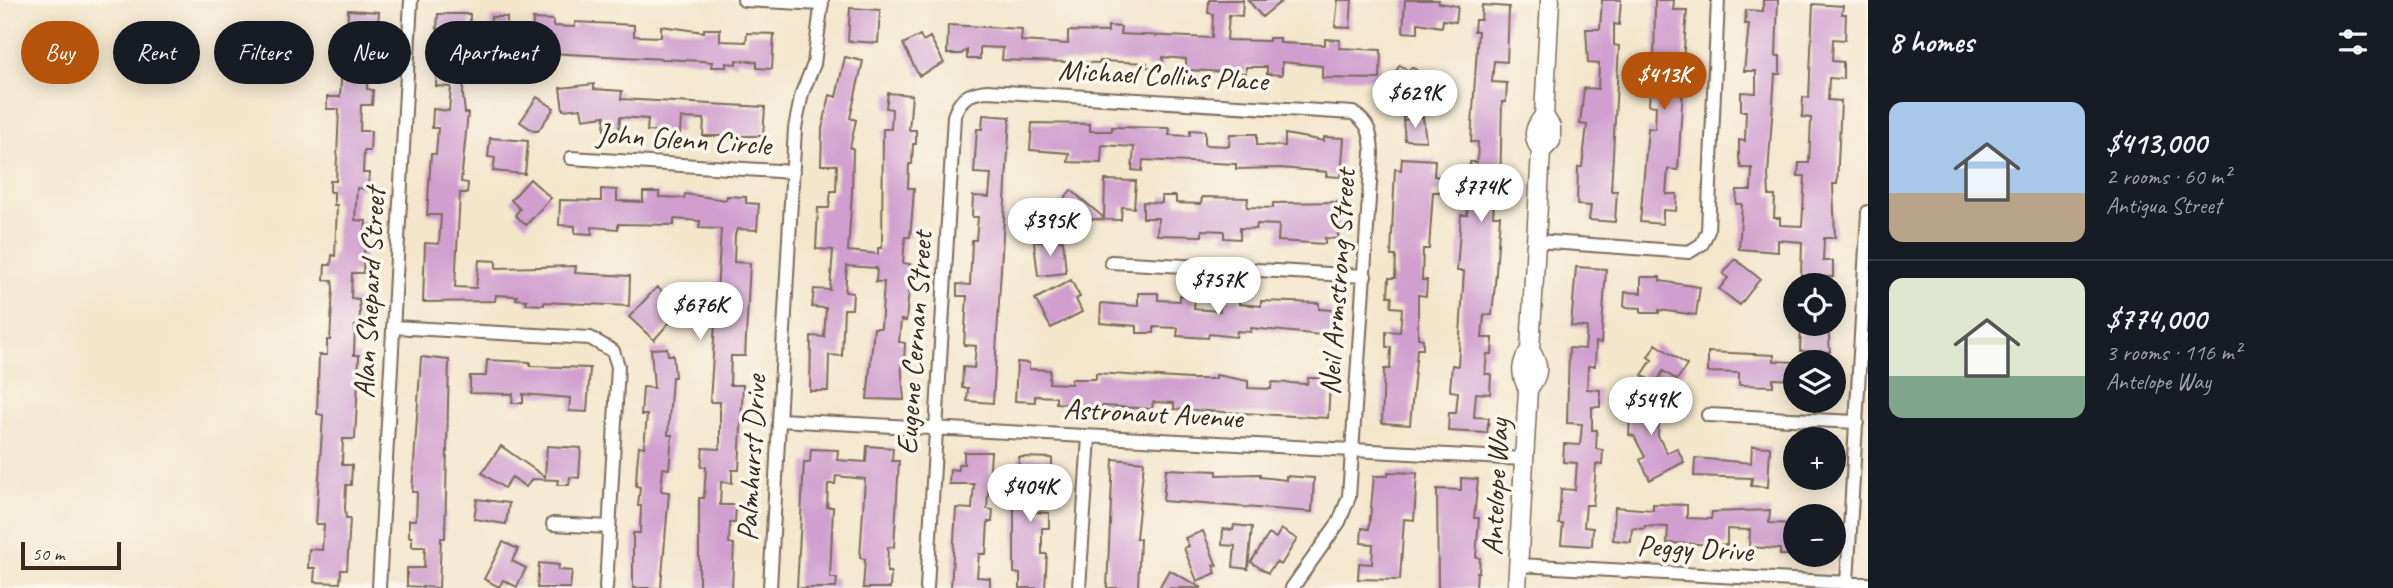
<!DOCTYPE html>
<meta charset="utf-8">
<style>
:root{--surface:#171b24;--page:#20242c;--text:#f1f3f6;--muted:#9ea1a6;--line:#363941;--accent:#b45309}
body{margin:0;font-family:Caveat,sans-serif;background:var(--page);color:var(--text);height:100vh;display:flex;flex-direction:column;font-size:26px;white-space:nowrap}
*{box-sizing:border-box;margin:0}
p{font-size:23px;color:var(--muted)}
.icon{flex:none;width:38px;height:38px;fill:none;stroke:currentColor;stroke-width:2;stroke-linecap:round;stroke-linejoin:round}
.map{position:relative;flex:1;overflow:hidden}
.side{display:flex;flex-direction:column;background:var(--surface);width:525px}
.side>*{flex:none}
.banner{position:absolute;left:21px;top:21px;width:665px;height:63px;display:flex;gap:14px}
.fabs{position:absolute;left:1783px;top:273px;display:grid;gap:14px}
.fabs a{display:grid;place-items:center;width:63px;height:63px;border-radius:50%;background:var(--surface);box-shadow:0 4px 18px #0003;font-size:35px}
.scale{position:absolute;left:21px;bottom:18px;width:100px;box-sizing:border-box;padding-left:7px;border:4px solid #3b2a1e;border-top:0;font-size:19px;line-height:24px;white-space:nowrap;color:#3b2a1e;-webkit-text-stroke:5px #fbf7ec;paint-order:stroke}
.price{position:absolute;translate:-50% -60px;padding:0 16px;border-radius:24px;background:#fff;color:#222;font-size:23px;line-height:46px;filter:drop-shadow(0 2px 4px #0008)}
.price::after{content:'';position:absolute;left:50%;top:42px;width:21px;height:16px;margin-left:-10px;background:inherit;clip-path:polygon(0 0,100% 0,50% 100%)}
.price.selected{background:var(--accent);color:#fff}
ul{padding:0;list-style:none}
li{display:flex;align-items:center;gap:21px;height:175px;padding:0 21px}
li+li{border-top:2px solid var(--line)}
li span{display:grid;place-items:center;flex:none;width:196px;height:140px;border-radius:14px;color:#555}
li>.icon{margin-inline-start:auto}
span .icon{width:84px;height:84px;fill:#fffc;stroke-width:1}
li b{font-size:30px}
h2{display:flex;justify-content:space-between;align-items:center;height:84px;padding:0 21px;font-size:30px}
.tag{padding:0 24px;border-radius:32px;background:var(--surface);box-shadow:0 4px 18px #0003;font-size:24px;line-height:63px}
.tag.selected{background:var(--accent);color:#fff}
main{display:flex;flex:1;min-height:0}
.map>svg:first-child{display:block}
</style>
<main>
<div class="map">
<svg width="1868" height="588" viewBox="0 0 1868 588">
<rect width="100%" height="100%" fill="#fbf7ec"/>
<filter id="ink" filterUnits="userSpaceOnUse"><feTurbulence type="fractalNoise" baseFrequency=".0143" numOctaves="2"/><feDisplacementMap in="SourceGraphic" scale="14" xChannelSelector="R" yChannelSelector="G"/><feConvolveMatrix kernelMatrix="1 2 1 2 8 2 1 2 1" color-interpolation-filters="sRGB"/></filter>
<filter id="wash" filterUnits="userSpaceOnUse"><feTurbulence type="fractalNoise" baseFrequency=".00686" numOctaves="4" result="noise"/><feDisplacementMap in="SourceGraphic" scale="28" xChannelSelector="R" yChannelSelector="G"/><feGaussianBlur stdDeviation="1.57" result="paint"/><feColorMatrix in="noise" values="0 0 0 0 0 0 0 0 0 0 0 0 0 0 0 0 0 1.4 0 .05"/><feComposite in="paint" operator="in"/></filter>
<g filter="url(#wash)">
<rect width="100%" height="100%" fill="#f3e6cb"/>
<g id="blocks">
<path fill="#d09fcf" d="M1209,0H1243L1242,16L1229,15L1227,40L1269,41V38H1280V43L1325,45V39L1340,40L1339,48L1381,50L1380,79L1322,78V66L1282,62V75L1267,74V67H1246V73L1186,70V59L1163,57L1162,68L1146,67L1147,63L1100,61V63L1002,60L1003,48L980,47V59H967V50L961,54H947L948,25L1022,29L1021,41L1068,44V31L1108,32V26L1121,27L1120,34L1212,38L1213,14L1208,13Z
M1248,0H1283L1262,17Z
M1338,0H1352L1350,28L1335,27Z
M1405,0H1439L1438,3L1458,6L1456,22L1443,20L1442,27L1418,23V33L1403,32Z
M1602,0H1621L1619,25L1614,24V45L1619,46L1611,191H1617L1615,222L1589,220L1591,206L1577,205L1578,167H1582L1587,125L1580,124L1584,88L1598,89L1599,64L1588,63L1586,29H1600Z
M1655,0H1674L1673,10H1687L1683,62L1679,61L1677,87L1683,88L1678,170L1668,169L1666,194H1677L1676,211L1663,210V224L1640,222L1648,128L1655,129L1656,106L1649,105L1651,72H1654Z
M1763,0H1778L1776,56H1780V74H1775L1768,175L1769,196H1775L1774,218H1780V225L1802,226L1805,176H1798L1799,163H1809L1811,118L1802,117L1803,97L1809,98L1813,4L1843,6L1842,14H1846L1845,40L1833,39L1832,61L1843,62V79L1829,78L1828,100L1841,101L1837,184H1833L1835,238H1824L1823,261H1833V277L1801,276L1802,242L1778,240V252L1739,249L1742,204H1736L1737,190H1751L1752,168H1741L1739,158V140L1745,141L1746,111H1741V92L1756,93V71H1744L1749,24H1745L1746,10L1763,11Z
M1482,5L1509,7L1507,62L1494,61L1492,82L1507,83L1506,102H1502L1500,191H1495L1493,216H1500L1496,273L1492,315H1484L1482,338H1493L1492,354H1487L1485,374H1491L1490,394L1476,393L1474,417L1489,418L1487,433L1448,431L1449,413H1456L1458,392L1450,391L1452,365L1458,366L1464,271H1457L1461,215H1467L1470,162H1477L1478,142H1471L1478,31H1474L1475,20H1481Z
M850,8L880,10L878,43L848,41Z
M348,10L379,12L374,67H368L367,89L373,90L372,105H361L360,131H371L370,151H364L363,173H369L368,189L357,188L355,220L366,221L363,273H352L351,298L359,299L360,312L359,326H355L354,355H359L358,381L355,439H343L342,465H352L351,485H346L345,508L346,518H350L347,570H341L340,583L314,582L315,568H308L309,549L322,550L324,524H316L323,415L317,414L319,355H327V340H330L333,288L332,280H324L325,265H331L332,255L335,256L337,205H334V192H330V181H336L339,109H327V97H340L342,64H337L338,46H347Z
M438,14H470L469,45H465L463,95L465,113H468L461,182L468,183L467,193H460L455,287L476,288L479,260L496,261V268L576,266L575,273L630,276L629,306L544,302V305L526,304L527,300L516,299L517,296L496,295L495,301L423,302L425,243L439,244L441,215H427L431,154H436L438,128H432L433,109L449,111L451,87L436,86L437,59L450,60L451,29H437Z
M491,17H507V32L532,33L533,19L553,20V26L575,27V22L634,25V36L661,37V26L704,32V29H720V41L746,42L747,33L774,34L772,69L757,68V62L736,60V64L726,63V67H711L712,62L702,61L490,50Z
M920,35L923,41L930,37L944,63L919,76L903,44Z
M845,57L863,61L850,118L856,120L850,148H853L852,193L848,251L878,254V248H882L883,129H891L892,109L886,108L888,93L912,95L909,130H916V144H913L912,164H909L908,188H914L913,204L910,237H905L903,263L910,264L909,290L906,321L901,320L899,342L905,343L904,363L901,362L904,400L867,399L874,328H881L884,282H876L877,268L847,266L845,292L853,293L852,309H844L842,356L829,355L828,391H810L811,336L824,337L826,308L812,307L814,289L830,290L833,250L816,249L818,208H829L831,191H836L837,165H821L822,129L830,95L836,97Z
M1400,65L1409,71L1412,67L1431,81L1403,118L1401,108L1392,101L1408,80H1390Z
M594,84V89L622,91L621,99L765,107L763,136H703L704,119L681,118L680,133L647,131L648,119L620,117L619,131L604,130L605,116L583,119L581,108L563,110L560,88Z
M537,97L554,108L538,131H534L520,122Z
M983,115L1010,117L993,403L967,401L968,388H962L963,367L974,368L976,346L964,345L967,296H957V284L970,285L972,240H976L978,217H972L973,196L989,197L991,174L974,173L977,129H982Z
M1423,117L1426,141L1405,140L1403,120Z
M1032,123L1090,124V131H1112V127L1170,128L1169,135L1190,136V130L1205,131V145L1229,146L1230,134H1257V145L1285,146V134L1324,141V137L1344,138L1341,177L1326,176L1327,172L1280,168L1236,169V164L1143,160L1142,171L1132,170L1134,147L1102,145L1101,163L1068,162L1069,153L1030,150Z
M490,138L528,141L525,174L493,171L495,158L488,157Z
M1402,158L1435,160L1434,176L1441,177L1440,192H1433L1429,249H1423L1422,280H1427L1426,296L1418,295V338L1423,339V349H1417L1410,425L1382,423L1384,369H1390L1391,347H1386V331L1400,332L1402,308L1391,307L1392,296H1388L1389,278H1395L1396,256H1391L1392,232L1395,169L1401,170Z
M530,179L551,198L526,225L515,215L520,209L511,200Z
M1105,180L1136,181L1134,208L1122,207L1121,220L1089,219L1076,236L1051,215L1071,190L1104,218Z
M601,189L617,190V201L643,202V192H659V197L684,198L685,194L726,200L727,196L746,197V203L759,204L757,230L737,229L735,235L734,262L750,263L745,356H731L730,385H743L739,470H732V483L721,482L720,505H736L735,523H730L729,543L734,544L732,588H699V498H704L706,467H701L703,448L720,449V402H710L721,229L699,228L700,221L674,219V225L618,224V229L592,227V234L575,233V226L559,225L560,200L601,201Z
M1162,196H1176V203L1201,204L1202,197L1248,198L1247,207L1273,208V203L1340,202L1338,239L1325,238V244L1278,241L1279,225L1257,224L1256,229L1240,228V239L1224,238V231L1202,230V236L1157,235L1158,218H1143V202L1162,203Z
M1063,240L1066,273L1038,276L1034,242Z
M1735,259L1760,279L1740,305L1719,289L1728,278L1723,274Z
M1576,267L1606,269L1601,343L1596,342L1595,366H1588L1587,389L1600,390V407H1592V430H1597L1596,449L1603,450L1602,465L1596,464L1593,505H1586L1584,527L1593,528L1592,546L1561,544L1563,524H1559L1561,489L1575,490L1577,463L1563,462L1564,444L1580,445L1582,424L1567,423L1569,348L1585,349L1587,327L1571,326Z
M1641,277H1660V281L1700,287L1696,315L1659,310V313H1641V308L1624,307L1625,292L1641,293Z
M1071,280L1080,297L1076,299L1082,312L1051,328L1035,299Z
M657,287L672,300L666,307L676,315L654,340L629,317Z
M1138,293H1158V300L1180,301V295L1195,296L1194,309L1220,311L1221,297L1239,299V304L1261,306V301L1319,303V309L1332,310L1331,336L1251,328V332L1237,331L1236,337L1209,334L1208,338L1177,336L1178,328L1154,327V333H1137V326L1100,323L1101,303L1138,306Z
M1801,324H1828L1830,352L1800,351Z
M1656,344L1687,365L1677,380L1663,371L1656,384L1642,375L1652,360L1648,357Z
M667,348L668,355H673L675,377H672L668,435H672L669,469L663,468L661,491L669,492L661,588H633V533H640L641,506H638L640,487L636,486L637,466L639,446L644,447L647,415H641L643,387L654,388L651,349Z
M1708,352L1774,355V361L1796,362V380L1773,379V386L1739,385V373L1708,372Z
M421,357L449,360L445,538H441L439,588L407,586V568H424L425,547H412V537H409V520H416L417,492H412Z
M487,360L530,362V366L590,368L587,412L569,411L570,398L523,394V403H512L513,394L470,393V376H486Z
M1017,362L1029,363V369L1050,370L1049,383L1071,384V379H1096V373L1190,379H1216V375L1248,381V388L1271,389L1272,382L1307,384L1308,378H1325V386H1330L1328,418L1174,409V403L1153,402L1152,409L1056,403V397L1035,396V402L1015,401Z
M1631,396L1660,398L1658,436L1667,453L1677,448L1684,462L1650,480L1640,460L1645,457L1634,436L1629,435Z
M501,446L545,477L547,446L581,448L579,478L570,477L569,485H557L558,480L532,479L526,487L512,477L504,488L482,473Z
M867,446L893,448L892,461H899L894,547H888L887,572H891L890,588H863L865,559L860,558L865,479L836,476L835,484H828L827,507H833L830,578H837L836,588H797L804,462H810L811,449L838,450L837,460L866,462Z
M1752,446L1770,447L1768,487L1751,486L1752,478L1694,476L1695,458L1751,463Z
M964,452H991L987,509L993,510L992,522H988L986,554H979L977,577L990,578V588H951L956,508L972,509L974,484H949L950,469L958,470V464H964Z
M1019,457L1052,458V474H1041L1040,491H1037L1036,512L1049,513V528H1042V554H1047L1045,588H1020V574L1014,573V496H1018Z
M1113,459L1144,462L1136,538L1140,539L1138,588H1107Z
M1166,469L1217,471V475L1260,474V477L1286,480V476L1314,478L1312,512L1163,501Z
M1388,472L1417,473L1414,520L1404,519L1400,580L1358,579L1359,563L1372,564L1373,544L1361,543L1362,528L1369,529L1374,476H1388Z
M1461,478L1478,479L1474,518H1479L1476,557L1480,558L1479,572H1477L1476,588H1438L1437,489L1461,490Z
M477,499L509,503L506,524L474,519Z
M1653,504L1687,505V518L1711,519L1712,512L1770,510L1769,523L1796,524V555H1780V549L1749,547L1750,530L1727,529V545L1667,543L1668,527L1645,526L1644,529L1632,528L1631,542L1613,540L1615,507L1653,510Z
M1234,525L1252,527L1248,569L1233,567L1235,546L1222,545L1223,529L1233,530Z
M1281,529L1297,539L1281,565L1276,562L1268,573L1251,562L1269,534L1276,538Z
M1203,531L1217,566L1213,565L1216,573L1197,581L1184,548L1189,546L1185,538Z
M503,542L518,549L512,561L526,568L517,587L503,580L499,587L484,579Z
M539,563L559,565L558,570L572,571L570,588H537Z
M1169,570L1202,588H1159Z"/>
</g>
</g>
<g filter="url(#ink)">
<use href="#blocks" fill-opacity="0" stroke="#7b6c5b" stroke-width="2"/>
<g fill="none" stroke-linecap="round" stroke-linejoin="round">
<defs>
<path id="street" d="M744,0L822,4
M571,158L793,172
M1536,241L1689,252L1702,244L1708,231L1718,0
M1111,262L1365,276
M393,327L590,338L613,351L618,366L606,588
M1708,415L1857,422
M779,420L1524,459
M553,524L609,527
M1519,565L1868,584
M1847,583L1868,212
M379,588L411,0
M770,588L795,128L802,93L814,64L822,0
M927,588L954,116C960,98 968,93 987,91L1353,113C1369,123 1371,133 1372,153L1349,497L1339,522L1292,588
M1079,588L1089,437"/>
<path id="secondary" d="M1541,151L1551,141V127L1544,116L1550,0
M1528,389C1540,374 1540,366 1530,350
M1517,588L1528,389C1520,374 1520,364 1530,350L1541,151C1532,137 1533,128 1544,116"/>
</defs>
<use href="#street" stroke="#7b6c5b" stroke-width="16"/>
<use href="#secondary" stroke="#7b6c5b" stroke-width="21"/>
<use href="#street" stroke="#fff" stroke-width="12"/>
<use href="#secondary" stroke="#fff" stroke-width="18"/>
</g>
</g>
<g text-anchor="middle" stroke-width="7" stroke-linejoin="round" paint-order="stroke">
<g font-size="30" fill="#3b2a1e" stroke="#fbf7ec">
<text transform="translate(1163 75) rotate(3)" y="10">Michael Collins Place</text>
<text transform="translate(684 139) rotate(4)" y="10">John Glenn Circle</text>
<text transform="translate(1337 282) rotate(-86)" y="10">Neil Armstrong Street</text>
<text transform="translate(369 293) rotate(-87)" y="10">Alan Shepard Street</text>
<text transform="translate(914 343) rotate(-86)" y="10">Eugene Cernan Street</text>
<text transform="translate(1153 413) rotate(3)" y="10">Astronaut Avenue</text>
<text transform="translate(751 458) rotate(-87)" y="10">Palmhurst Drive</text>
<text transform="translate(1495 487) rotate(-87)" y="10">Antelope Way</text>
<text transform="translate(1695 548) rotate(3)" y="10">Peggy Drive</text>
</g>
</g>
</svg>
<div class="fabs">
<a><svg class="icon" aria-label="locate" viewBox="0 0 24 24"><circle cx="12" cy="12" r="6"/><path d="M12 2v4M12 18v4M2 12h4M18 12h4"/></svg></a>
<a><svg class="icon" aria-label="layers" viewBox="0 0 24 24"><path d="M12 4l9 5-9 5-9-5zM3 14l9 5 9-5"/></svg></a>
<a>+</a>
<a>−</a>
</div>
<div class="scale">50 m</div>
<b class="price selected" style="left:1664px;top:112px">$413K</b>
<b class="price" style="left:1415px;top:130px">$629K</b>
<b class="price" style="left:1481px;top:224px">$774K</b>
<b class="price" style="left:1050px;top:258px">$395K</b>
<b class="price" style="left:1218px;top:317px">$757K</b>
<b class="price" style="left:700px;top:342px">$676K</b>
<b class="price" style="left:1651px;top:437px">$549K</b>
<b class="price" style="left:1030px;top:524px">$404K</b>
<div class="banner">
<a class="tag selected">Buy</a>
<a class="tag">Rent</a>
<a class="tag">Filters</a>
<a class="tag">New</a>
<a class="tag">Apartment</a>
</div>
</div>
<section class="side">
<h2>8 homes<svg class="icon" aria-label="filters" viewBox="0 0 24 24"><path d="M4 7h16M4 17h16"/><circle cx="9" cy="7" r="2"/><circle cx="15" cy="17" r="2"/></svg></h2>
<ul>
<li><span style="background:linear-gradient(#a9c7e8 65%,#b9a48a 0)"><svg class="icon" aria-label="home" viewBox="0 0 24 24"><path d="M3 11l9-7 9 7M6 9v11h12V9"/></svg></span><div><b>$413,000</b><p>2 rooms · 60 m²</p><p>Antigua Street</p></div></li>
<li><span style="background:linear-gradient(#dfe7d0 70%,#7fa58c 0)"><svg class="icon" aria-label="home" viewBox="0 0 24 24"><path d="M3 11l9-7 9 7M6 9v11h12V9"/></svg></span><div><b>$774,000</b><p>3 rooms · 116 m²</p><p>Antelope Way</p></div></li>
</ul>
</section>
</main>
